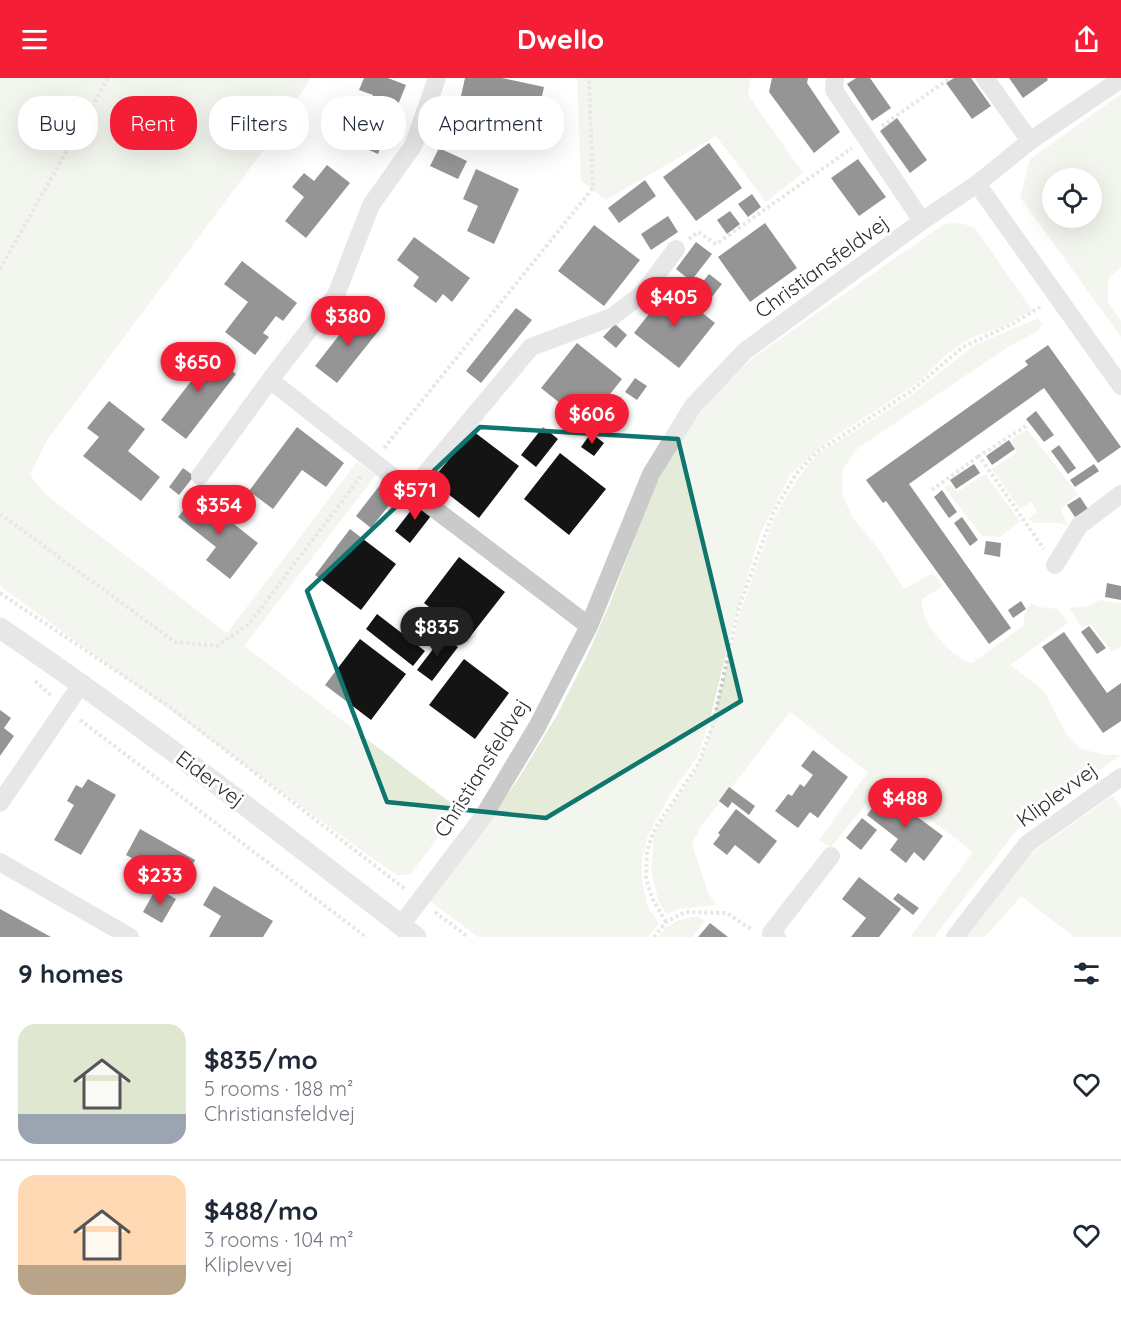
<!DOCTYPE html>
<meta charset="utf-8">
<style>
:root{--surface:#fff;--page:#f6f6f7;--text:#1f2937;--muted:#747a83;--line:#e0e1e3;--accent:#f51e37}
body{margin:0;font-family:Quicksand,sans-serif;background:var(--page);color:var(--text);height:100vh;display:flex;flex-direction:column;font-size:22px;white-space:nowrap}
*{box-sizing:border-box;margin:0}
p{font-size:20px;color:var(--muted)}
.icon{flex:none;width:33px;height:33px;fill:none;stroke:currentColor;stroke-width:2;stroke-linecap:round;stroke-linejoin:round}
.map{position:relative;height:859px;overflow:hidden}
.panel{display:flex;flex-direction:column;background:var(--surface);flex:1}
.panel>*{flex:none}
.guide{position:absolute;left:18px;top:18px;width:600px;height:54px;display:flex;gap:12px}
.controls{position:absolute;left:1042px;top:90px;display:grid;gap:12px}
.controls a{display:grid;place-items:center;width:60px;height:60px;border-radius:50%;background:var(--surface);box-shadow:0 6px 24px #0002;font-size:30px}
.price{position:absolute;translate:-50% -51px;padding:0 14px;border-radius:21px;background:var(--accent);color:#fff;font-size:20px;line-height:39px;filter:drop-shadow(0 2px 3px #0008)}
.price::after{content:'';position:absolute;left:50%;top:36px;width:18px;height:14px;margin-left:-9px;background:inherit;clip-path:polygon(0 0,100% 0,50% 100%)}
.price.current{background:#222;color:#fff}
ul{padding:0;list-style:none}
li{display:flex;align-items:center;gap:18px;height:150px;padding:0 18px}
li+li{border-top:2px solid var(--line)}
li span{display:grid;place-items:center;flex:none;width:168px;height:120px;border-radius:18px;color:#555}
li>.icon{margin-inline-start:auto}
span .icon{width:72px;height:72px;fill:#fffc;stroke-width:1}
li b{font-size:26px}
h2{display:flex;justify-content:space-between;align-items:center;height:72px;padding:0 18px;font-size:26px}
.tag{padding:0 21px;border-radius:24px;background:var(--surface);box-shadow:0 6px 24px #0002;font-size:21px;line-height:54px}
.tag.current{background:var(--accent);color:#fff}
header{display:flex;justify-content:space-between;align-items:center;height:78px;padding:0 18px;background:var(--accent);color:#fff;font-size:27px;font-weight:700}
.map>svg:first-child{display:block}
</style>
<header><svg class="icon" aria-label="menu" viewBox="0 0 24 24"><path d="M4 6h16M4 12h16M4 18h16"/></svg>Dwello<svg class="icon" aria-label="share" viewBox="0 0 24 24"><path d="M12 15V3M7 8l5-5 5 5M5 13v7h14v-7"/></svg></header>
<div class="map">
<svg width="1121" height="859" viewBox="0 0 1121 859">
<rect width="100%" height="100%" fill="#fff"/>
<path fill="#e4ecd9" fill-rule="evenodd" d="M0,0H311L263,73L47,362L30,397L45,416L227,555L357,384L376,397L244,568L459,731L410,797H397L379,785L0,508Z
M577,0H751L748,17L803,95L766,124L716,58L606,122L581,103Z
M1121,16V189L1108,201V224L1121,243V259L1020,119L1030,81ZM1053,100H1092V140H1053Z
M961,145L975,150L1032,232L1002,249L973,259L948,275L916,306L828,363L790,397L760,456L731,555L711,637L698,678L672,714L648,757L642,782V802L647,827L659,846L648,859H478L430,823L517,703L557,637L586,580L610,525L652,414L673,375L695,341L715,315L753,280L944,146Z
M1038,240L1042,246L1038,253L1008,269L858,370L843,391L842,416L852,438L880,473L904,511L933,495L943,508L921,522C923,528 923,536 926,542C933,556 957,583 972,585L1023,548L1025,535L1031,525L1039,529L1058,531L1068,545L1010,587L1044,613L1066,656L1081,671L1106,677H1121L1016,753L934,859H910L973,774L883,705L831,769L819,762L868,694L790,634L700,750L692,766L709,817L717,827L679,831L667,836L659,825L651,792L654,755L695,694L707,666L741,532L774,441L784,422L801,396L818,376L909,319L973,268Z
M1027,351L1078,416L1061,431L1068,448L1060,445H1034L1028,441L1037,434L1031,424L1020,431L992,391L1017,374L1011,362Z
M985,396L1020,443L1000,459L982,458L944,409L950,406L957,414Z
M1100,522L1121,525V568L1112,574L1091,546L1082,550L1069,530L1088,528Z
M1112,718L1120,727L1121,732V859H1074L1021,818L985,859H965L1029,777Z
M698,838L705,843L692,859H658C670,843 680,841 698,838Z"/>
<path fill="#141414" d="M364,0H388L406,7L378,76L353,65L373,17L359,12Z
M465,0H502L544,9L538,36L534,35L531,48L512,44L516,29L461,18Z
M772,0H808L807,5L840,54L814,75L769,14Z
M856,0H870L891,30L872,43L847,6Z
M954,0H971L991,28L972,41L946,5Z
M1009,0H1047L1048,2L1023,20Z
M897,40L927,82L910,95L880,53Z
M709,65L742,110L696,143L663,99Z
M439,70L467,83L458,101L430,88Z
M858,81L886,119L859,138L831,100Z
M327,87L350,105L306,160L285,143L304,119L292,109L304,95L314,103Z
M476,91L519,111L494,166L467,153L478,128L463,121Z
M645,102L656,118L619,145L608,130Z
M752,116L761,129L748,139L738,126Z
M730,133L740,146L727,156L717,142Z
M668,138L678,154L651,172L641,156Z
M765,145L797,190L750,224L718,179Z
M594,147L640,182L604,228L558,193Z
M414,159L470,200L452,224L443,216L436,225L413,208L419,199L397,182Z
M696,164L712,176L691,203L676,191Z
M242,183L297,225L283,243L276,238L263,255L269,259L255,277L225,254L248,224L224,206Z
M709,196L722,206L711,220L698,210Z
M670,209L715,245L679,290L634,255Z
M516,230L532,242L481,305L466,293Z
M358,233L380,251L337,305L315,288Z
M615,246L627,257L616,270L603,259Z
M577,265L622,301L586,346L541,310Z
M1048,267L1121,369L1098,385L1044,310L909,406L1011,550L989,566L886,423L883,425L866,402L1028,287L1025,283Z
M201,270L236,296L186,361L161,342L192,302L182,295Z
M635,300L647,308L637,322L625,314Z
M109,323L145,351L128,373L160,399L141,423L83,378L99,359L87,350Z
M1036,333L1054,357L1044,364L1026,341Z
M297,349L344,385L326,409L302,392L273,431L249,413Z
M543,349L558,361L536,389L521,377Z
M469,350L519,388L479,440L430,402Z
M591,355L604,365L594,378L581,369Z
M1009,362L1015,371L992,387L986,378Z
M1059,367L1076,390L1068,396L1051,373Z
M560,375L606,411L569,457L524,421Z
M974,386L980,395L956,411L950,402Z
M1094,386L1099,393L1075,409L1070,402Z
M183,390L194,398L179,417L169,409Z
M387,398L402,411L371,450L356,438Z
M942,412L957,434L949,440L934,419Z
M196,416L258,465L230,501L206,482L216,469L178,439Z
M1080,419L1088,431L1075,439L1067,427Z
M419,422L434,434L410,465L395,453Z
M962,439L978,462L970,468L954,445Z
M350,451L396,486L361,532L315,497Z
M986,463L1001,465L1000,479L984,476Z
M459,479L505,514L469,560L424,525Z
M1107,505L1121,508V522L1105,519Z
M1021,523L1026,531L1013,540L1008,532Z
M377,536L425,573L413,588L366,551Z
M1089,548L1106,570L1097,576L1081,554Z
M1064,554L1107,615L1121,605V643L1103,655L1042,569Z
M443,558L458,569L432,603L417,592Z
M360,561L406,596L371,642L325,607Z
M464,581L509,615L475,661L429,627Z
M0,632L11,640L4,650L14,658L0,678Z
M813,672L848,699L818,740L810,734L798,750L775,733L788,716L792,718L800,706L804,709L813,697L801,688Z
M88,701L116,717L81,777L54,762L74,727L67,723L76,707L82,710Z
M729,709L755,728L749,737L732,724L728,730L719,723Z
M884,714L943,758L924,783L914,774L906,785L890,772L898,761L867,737Z
M736,731L777,763L759,786L735,767L727,777L713,766L720,757L718,755Z
M862,740L877,752L861,772L846,760Z
M140,751L195,782L181,808L167,800L159,814L137,801L145,787L126,777Z
M859,799L901,831L879,859H851L866,840L842,821Z
M214,808L273,843L263,859H209L221,838L203,827Z
M162,813L176,821L162,845L143,834L153,816L158,820Z
M898,815L919,830L913,837L893,821Z
M0,831L51,859H0Z
M710,845L728,859H698Z"/>
<g fill="none" stroke-linecap="round" stroke-linejoin="round">
<path stroke="#cacaca" stroke-width="4" stroke-dasharray="3 3" stroke-linecap="butt" d="M882,48L950,0
M689,161L698,154L716,166L852,70
M0,191L108,0
M1026,348L979,378L1044,471
M384,370L593,110L589,0
M932,412L979,378
M0,436L175,564L217,568L249,546L362,397
M0,515L167,627L405,811
M35,603L52,618
M80,642L366,859
M435,834L468,859
M666,844L652,820L646,801L647,774L653,754L699,685L713,646L739,529L774,433L796,396L817,374L910,314L963,269L1014,245L1040,229
M654,859L666,844L685,834L727,835L752,852"/>
<path stroke="#cacaca" stroke-width="18" d="M835,0L834,12L922,143
M985,0L1030,63
M977,106L1121,308
M270,302L411,413L589,548
M200,398L270,302L336,217L371,127L413,68L437,0
M411,413L531,269L612,239L643,215L676,171
M1055,487L1079,448L1121,416
M0,725L82,605
M0,784L130,859
M401,847L483,739L537,649L589,548L651,396L693,328L745,273L922,143L977,106L1030,63L1121,1
M777,859L771,855L831,778
M955,859L1027,766L1121,699"/>
<path stroke="#cacaca" stroke-width="21" d="M0,550C143,647 279,753 416,859"/>
</g>
<path d="M0 0H1121V859H0ZM480,349L678,361L741,623L546,740L387,724L307,513Z" fill="#fff" fill-opacity=".55" fill-rule="evenodd"/>
<path fill="none" stroke="#0f766e" stroke-width="4.5" stroke-linejoin="round" d="M480,349L678,361L741,623L546,740L387,724L307,513Z"/>
<g text-anchor="middle" stroke-width="6" stroke-linejoin="round" paint-order="stroke">
<g font-size="21" fill="#2d2d2d" stroke="#fff">
<text transform="translate(822 189) rotate(-36)" y="7">Christiansfeldvej</text>
<text transform="translate(482 690) rotate(-58)" y="7">Christiansfeldvej</text>
<text transform="translate(210 701) rotate(37)" y="7">Eidervej</text>
<text transform="translate(1057 717) rotate(-36)" y="7">Kliplevvej</text>
</g>
</g>
</svg>
<div class="controls">
<a><svg class="icon" aria-label="locate" viewBox="0 0 24 24"><circle cx="12" cy="12" r="6"/><path d="M12 2v4M12 18v4M2 12h4M18 12h4"/></svg></a>
</div>
<b class="price" style="left:674px;top:250px">$405</b>
<b class="price" style="left:348px;top:269px">$380</b>
<b class="price" style="left:198px;top:315px">$650</b>
<b class="price" style="left:592px;top:367px">$606</b>
<b class="price" style="left:415px;top:443px">$571</b>
<b class="price" style="left:219px;top:458px">$354</b>
<b class="price current" style="left:437px;top:580px">$835</b>
<b class="price" style="left:905px;top:751px">$488</b>
<b class="price" style="left:160px;top:828px">$233</b>
<div class="guide">
<a class="tag">Buy</a>
<a class="tag current">Rent</a>
<a class="tag">Filters</a>
<a class="tag">New</a>
<a class="tag">Apartment</a>
</div>
</div>
<section class="panel">
<h2>9 homes<svg class="icon" aria-label="filters" viewBox="0 0 24 24"><path d="M4 7h16M4 17h16"/><circle cx="9" cy="7" r="2"/><circle cx="15" cy="17" r="2"/></svg></h2>
<ul>
<li><span style="background:linear-gradient(#dfe7d0 75%,#9aa5b1 0)"><svg class="icon" aria-label="home" viewBox="0 0 24 24"><path d="M3 11l9-7 9 7M6 9v11h12V9"/></svg></span><div><b>$835/mo</b><p>5 rooms · 188 m²</p><p>Christiansfeldvej</p></div><svg class="icon" aria-label="heart" viewBox="0 0 24 24"><path d="M12 20l-8-8c-3-5 5-10 8-4 3-6 11-1 8 4z"/></svg></li>
<li><span style="background:linear-gradient(#ffd9b3 75%,#b9a48a 0)"><svg class="icon" aria-label="home" viewBox="0 0 24 24"><path d="M3 11l9-7 9 7M6 9v11h12V9"/></svg></span><div><b>$488/mo</b><p>3 rooms · 104 m²</p><p>Kliplevvej</p></div><svg class="icon" aria-label="heart" viewBox="0 0 24 24"><path d="M12 20l-8-8c-3-5 5-10 8-4 3-6 11-1 8 4z"/></svg></li>
</ul>
</section>
